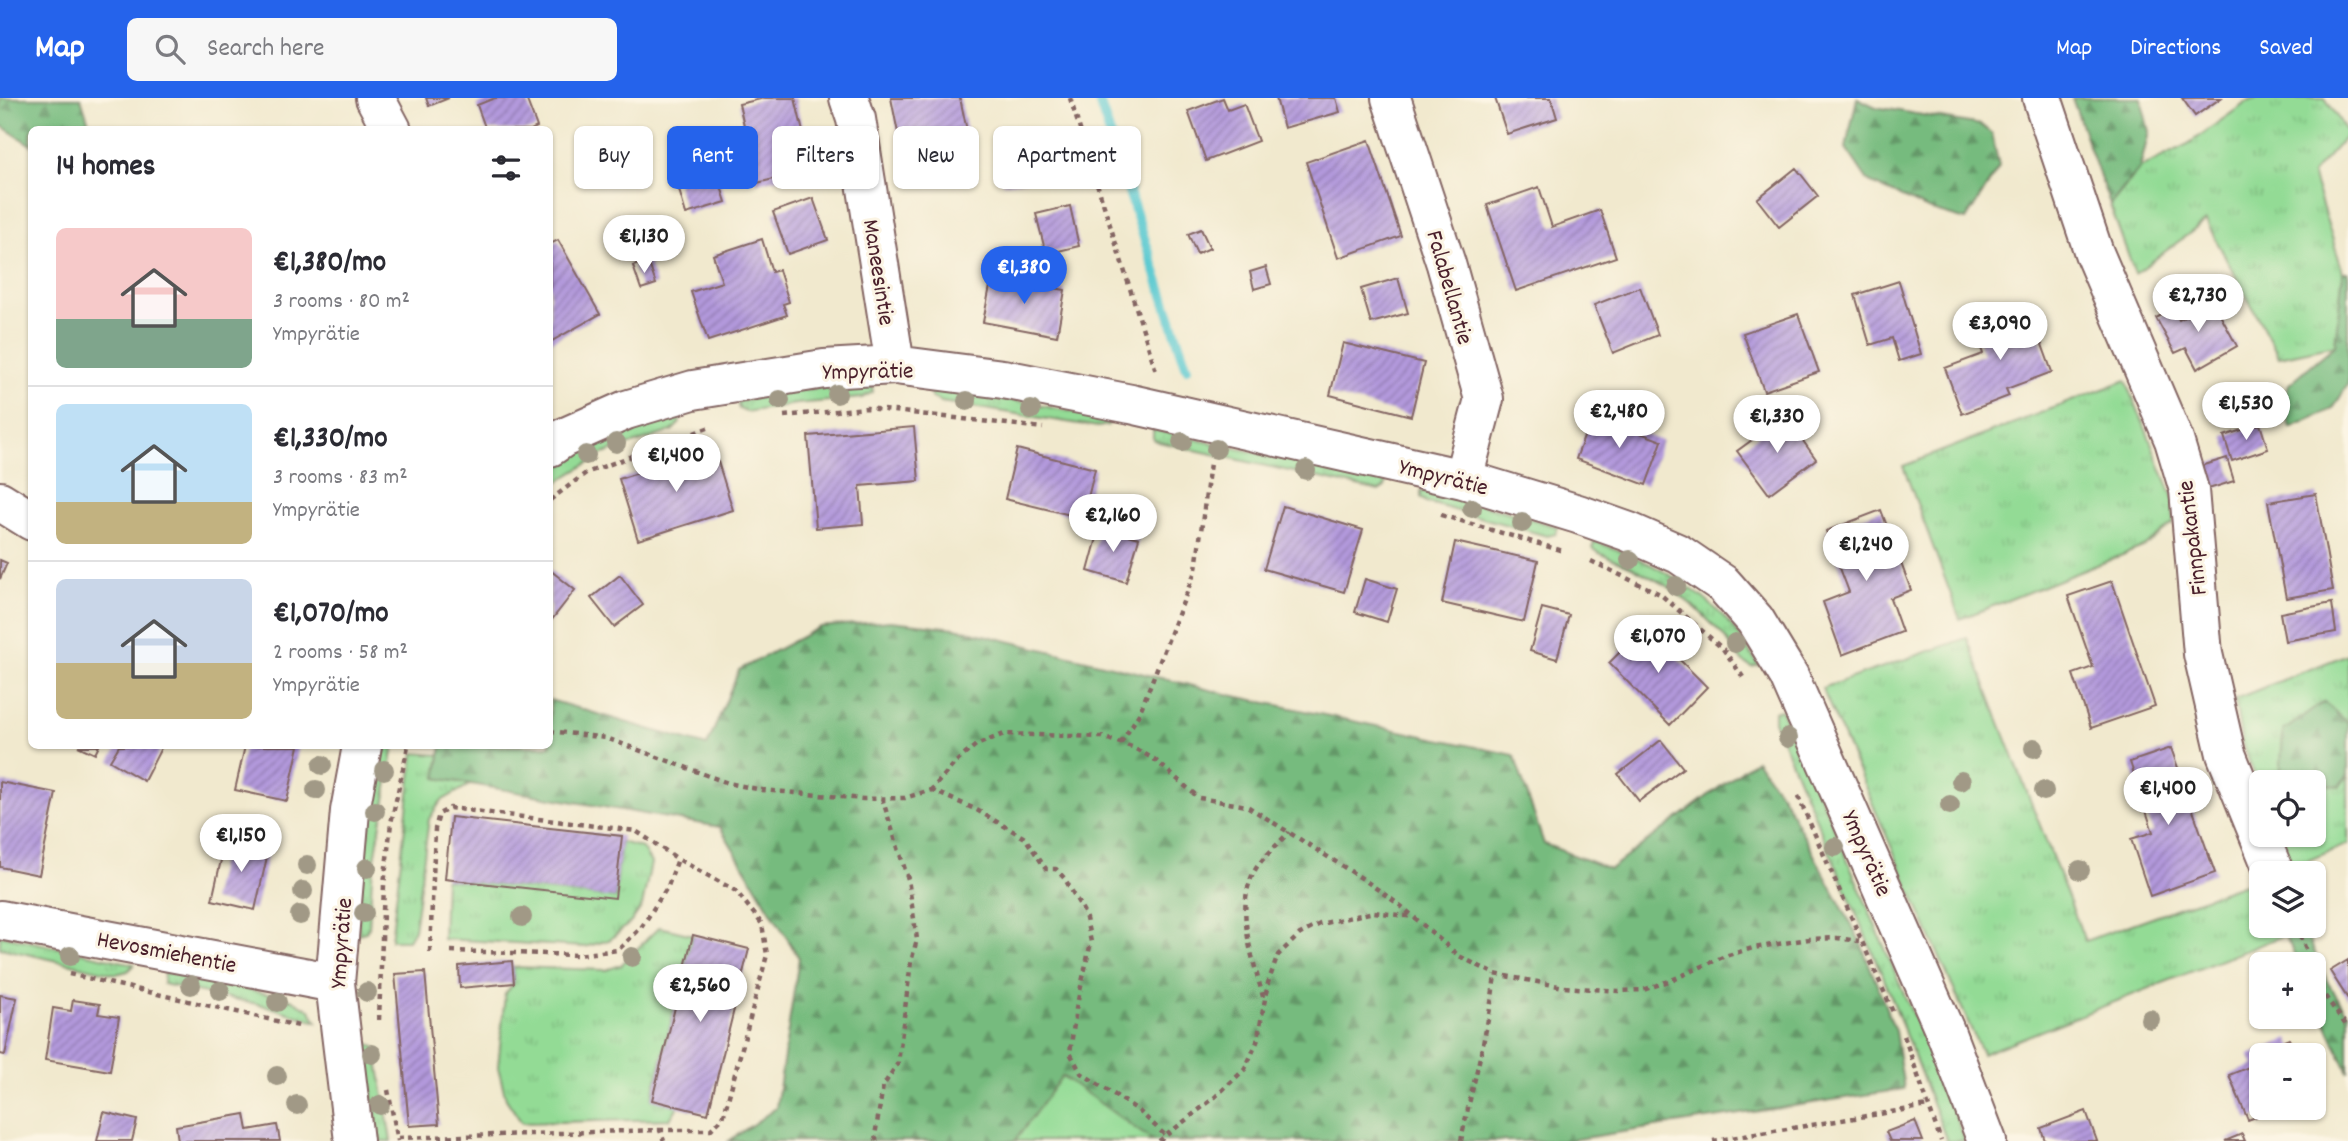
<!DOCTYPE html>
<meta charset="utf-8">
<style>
:root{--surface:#fff;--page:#f7f7f7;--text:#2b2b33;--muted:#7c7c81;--line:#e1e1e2;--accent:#2563eb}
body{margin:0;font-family:Dekko,sans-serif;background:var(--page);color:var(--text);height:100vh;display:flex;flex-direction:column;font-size:26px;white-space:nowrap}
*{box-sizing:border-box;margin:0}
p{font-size:23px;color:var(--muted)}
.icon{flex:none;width:38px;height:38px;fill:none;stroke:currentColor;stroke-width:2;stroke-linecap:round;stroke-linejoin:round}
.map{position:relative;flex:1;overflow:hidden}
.drawer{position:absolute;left:28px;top:28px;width:525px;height:623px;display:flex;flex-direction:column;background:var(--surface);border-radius:10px;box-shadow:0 2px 5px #0004}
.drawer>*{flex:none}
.banner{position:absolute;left:574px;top:28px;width:665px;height:63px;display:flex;gap:14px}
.controls{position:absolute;left:2249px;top:672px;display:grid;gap:14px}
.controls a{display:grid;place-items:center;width:77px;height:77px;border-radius:10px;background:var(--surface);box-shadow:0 2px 5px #0004;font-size:35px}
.price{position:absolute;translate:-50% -60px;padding:0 16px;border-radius:24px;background:#fff;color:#222;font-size:23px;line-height:46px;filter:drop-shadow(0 2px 4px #0008)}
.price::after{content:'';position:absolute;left:50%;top:42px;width:21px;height:16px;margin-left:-10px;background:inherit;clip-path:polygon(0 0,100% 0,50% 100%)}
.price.selected{background:var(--accent);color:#fff}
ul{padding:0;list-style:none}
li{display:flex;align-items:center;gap:21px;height:175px;padding:0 28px}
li+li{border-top:2px solid var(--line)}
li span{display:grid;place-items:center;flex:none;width:196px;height:140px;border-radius:10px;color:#555}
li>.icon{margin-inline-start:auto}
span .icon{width:84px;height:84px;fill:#fffc;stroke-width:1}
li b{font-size:30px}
h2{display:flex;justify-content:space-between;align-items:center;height:84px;padding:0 28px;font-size:30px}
.chip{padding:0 24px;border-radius:10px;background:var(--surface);box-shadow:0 2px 5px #0004;font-size:24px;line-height:63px}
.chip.selected{background:var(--accent);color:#fff}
header{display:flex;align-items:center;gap:42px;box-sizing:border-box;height:98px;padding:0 35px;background:var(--accent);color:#fff}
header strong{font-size:33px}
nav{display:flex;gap:38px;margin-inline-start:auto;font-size:24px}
.search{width:490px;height:63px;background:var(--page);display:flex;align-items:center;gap:18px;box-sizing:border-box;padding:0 24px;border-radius:10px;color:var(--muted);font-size:26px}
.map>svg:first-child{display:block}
</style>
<header>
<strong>Map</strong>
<div class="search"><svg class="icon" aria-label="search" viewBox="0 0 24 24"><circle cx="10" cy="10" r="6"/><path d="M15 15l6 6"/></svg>Search here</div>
<nav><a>Map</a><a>Directions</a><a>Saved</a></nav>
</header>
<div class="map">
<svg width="2348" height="1043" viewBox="0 0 2348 1043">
<defs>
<pattern id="grass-tufts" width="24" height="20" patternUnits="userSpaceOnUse" patternTransform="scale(1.75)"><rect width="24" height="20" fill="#93db95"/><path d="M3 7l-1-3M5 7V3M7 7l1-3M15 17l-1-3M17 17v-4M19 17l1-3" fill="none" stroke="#80bc81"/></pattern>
<pattern id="forest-firs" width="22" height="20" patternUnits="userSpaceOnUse" patternTransform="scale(1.75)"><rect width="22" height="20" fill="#76bb7e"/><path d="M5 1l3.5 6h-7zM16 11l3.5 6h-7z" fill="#639767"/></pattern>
<pattern id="building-hatch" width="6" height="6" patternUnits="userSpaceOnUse" patternTransform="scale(1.75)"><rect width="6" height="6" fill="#b299dc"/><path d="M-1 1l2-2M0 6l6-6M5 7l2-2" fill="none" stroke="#937cb3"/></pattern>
</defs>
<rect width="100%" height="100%" fill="#fcf5e5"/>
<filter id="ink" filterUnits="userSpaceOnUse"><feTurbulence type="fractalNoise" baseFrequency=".0143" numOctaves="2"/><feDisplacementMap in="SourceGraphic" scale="14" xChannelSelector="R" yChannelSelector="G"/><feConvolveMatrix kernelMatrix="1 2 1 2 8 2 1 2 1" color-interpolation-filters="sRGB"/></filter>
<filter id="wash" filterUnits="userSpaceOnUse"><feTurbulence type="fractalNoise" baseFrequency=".00686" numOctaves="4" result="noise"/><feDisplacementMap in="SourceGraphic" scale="28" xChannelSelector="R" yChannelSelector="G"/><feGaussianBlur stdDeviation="1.57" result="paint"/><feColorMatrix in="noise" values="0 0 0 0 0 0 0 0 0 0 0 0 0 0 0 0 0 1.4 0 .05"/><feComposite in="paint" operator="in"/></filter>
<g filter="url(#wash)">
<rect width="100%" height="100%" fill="#f1e9ce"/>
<path fill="url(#grass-tufts)" stroke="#6e7d60" stroke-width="2" d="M2258,0H2325L2348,36L2312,76L2343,174L2335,247L2279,259L2206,123L2135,176L2110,107L2140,70L2188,46L2247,4Z
M2126,282L2174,402L2173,426L2145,448L1960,521L1903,368Z
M844,288H872L873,294L862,300L796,306L746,314L739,311L737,304L796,292Z
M929,290L990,298L1111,321L1108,327L1098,329L941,304L931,299Z
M678,316L680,325L672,333L603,356L559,383L553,384L550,376L579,355L601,344Z
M1153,332L1386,383L1385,389L1379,393L1159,344L1153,341Z
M1421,393L1477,405L1558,429L1556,436L1547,438L1426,404L1421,399Z
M1594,443C1645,461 1695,485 1731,527C1741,540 1749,554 1759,567L1752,569L1743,564L1722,536L1697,511L1669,489L1632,469L1599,455L1593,450Z
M1967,540L2085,843L2261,780V828H2282L2285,837L1982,956L1822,590Z
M2348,556V746L2292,769L2279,737H2314V684H2261V693L2242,645L2235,601Z
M1781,612L1833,727L1966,1043H1947L1889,893L1774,623V613Z
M382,648H394L372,779L369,829L366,834L358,836L362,777Z
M414,655L440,657L436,680L471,686L441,703L429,721L414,832L408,842H391Z
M621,744L642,750L651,765L642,808L631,824L609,842L585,849L443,841L445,781L615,800Z
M659,829L693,837L652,1001L678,1008L670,1021L522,1025L506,1001L498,969L505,896L514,885L512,869L606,872L621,867Z
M0,837L134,866L128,873L116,876L0,850Z
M164,874L291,901L310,912L317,924L267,908L163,886Z
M367,945L376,950L391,1043H380L367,960Z"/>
<path fill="url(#forest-firs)" stroke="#606d54" stroke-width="2" d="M0,0H81L90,28L102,31L32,32L31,47L0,27Z
M1857,0L1876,9L1981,27L1992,36L1999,69L1966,122L1928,111L1869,84L1846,50Z
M2072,0H2141L2149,34L2140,70L2110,107Z
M2343,174H2348V286L2333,311L2290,330L2284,304L2289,286L2335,247Z
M890,523L955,530L1239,599L1514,657L1544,746L1610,771L1756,662L1783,699L1860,843L1895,933L1904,991L1564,1043H729L776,1010L799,860L720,729L436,680L442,648H550V602L707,648L739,572L820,529Z
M2324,604L2348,625V677L2340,688L2314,686V684L2280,683L2283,633Z
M2305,832L2328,885L2348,915V974L2314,898V866H2299L2285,837Z"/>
<path fill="#93db95" stroke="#6e7d60" stroke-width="2" d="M1062,978L1153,1043H1015Z"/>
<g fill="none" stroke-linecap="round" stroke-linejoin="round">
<path stroke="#5dcad1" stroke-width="10" d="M1098,0L1187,270"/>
</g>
<g id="blocks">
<path fill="url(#building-hatch)" d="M426,0H449L429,8Z
M495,0H526L537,29L531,32H486L477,7Z
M765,0H795L812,72L757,85L739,6Z
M891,0H960L972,56L905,70Z
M1223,0L1228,12L1244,6L1258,43L1206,63L1188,13Z
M1276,0H1336L1340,14L1284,30Z
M1495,0H1551L1557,20L1507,36Z
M2182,0H2221L2195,18Z
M1044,34L1052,78L1003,86L995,43Z
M1369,42L1401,138L1338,160L1306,64Z
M1796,70L1818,98L1779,129L1757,101Z
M716,73L726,104L686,116L677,85Z
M1539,89L1552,129L1600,112L1616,159L1516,193L1487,107Z
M813,100L828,142L788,156L773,114Z
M1070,108L1079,148L1046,156L1036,116Z
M1201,131L1210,150L1197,156L1188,136Z
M762,141L772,174L779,172L789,204L783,206L787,217L708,243L691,194L722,184L713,157Z
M558,142L600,216L550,244V146Z
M648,163L656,186L641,191L633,168Z
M1266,169L1271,186L1254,191L1250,174Z
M992,178L1065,192L1057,238L983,224Z
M1398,180L1408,215L1371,225L1361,191Z
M1899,183L1921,256L1899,263L1892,240L1870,247L1855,197Z
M1640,189L1658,237L1613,255L1594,207Z
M2213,204L2237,248L2197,271L2186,250L2175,255L2156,220L2173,211L2179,222Z
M2029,211L2052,274L2006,291L2009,298L1962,316L1945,270L1983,256L1975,232Z
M1798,216L1819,274L1764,293L1743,235Z
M1343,245L1424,265L1411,318L1330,297Z
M1592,317L1662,343L1646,387L1576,361Z
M1785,318L1816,361L1769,396L1737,353Z
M2260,326L2268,351L2232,363L2224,338Z
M914,329L919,383L860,388L863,426L816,430L808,338Z
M714,351L733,412L638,442L619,381Z
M1017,351L1095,371L1083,420L1005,401Z
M2227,360L2234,383L2202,393L2195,370Z
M2316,396L2333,492L2286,500L2268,404Z
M1283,408L1363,432L1344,494L1264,471Z
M1881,412L1911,492L1890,500L1902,534L1842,557L1823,504L1849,494L1826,433Z
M1100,429L1139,440L1126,484L1088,473Z
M1455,444L1538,463L1524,524L1442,505Z
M0,462L7,465L0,481Z
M550,472L575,492L550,524Z
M620,477L643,507L614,529L591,500Z
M1365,481L1397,491L1387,524L1355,514Z
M2112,483L2155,608L2091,630L2073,576L2093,569L2068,498Z
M2332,505L2336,534L2285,543L2280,515Z
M1542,510L1569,517L1557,561L1530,553Z
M1646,528L1707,589L1670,627L1609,565Z
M1661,642L1683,670L1639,703L1618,676Z
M78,648H99L95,656Z
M119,648H162L144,683L110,663Z
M245,648H299L287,703L235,692Z
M2171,650L2215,775L2150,798L2131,741L2153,734L2130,664Z
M0,684L56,695L39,777L0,769Z
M451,719L622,738L615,800L445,781Z
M226,740L269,750L255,812L212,802Z
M693,837L749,851L708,1016L652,1002Z
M2348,862V901L2330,873Z
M512,863L514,885L460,890L459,868Z
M425,874L439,1026L409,1028L395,876Z
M0,897L17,900L5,957L0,956Z
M73,902L100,906L98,916L119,919L110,973L45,962L53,910L71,913Z
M2289,941L2296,957H2261V1010H2279L2248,1022L2229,977L2254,967L2249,957Z
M2086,1013L2097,1043H2045L2041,1030Z
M104,1014L137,1022L132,1043H97Z
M245,1016L248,1032L277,1027L280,1043H178L176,1028Z
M1915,1023L1923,1043H1890L1886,1034Z
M2242,1036L2245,1043H2225Z"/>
</g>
</g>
<g filter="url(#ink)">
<use href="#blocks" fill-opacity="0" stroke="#846664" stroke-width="2"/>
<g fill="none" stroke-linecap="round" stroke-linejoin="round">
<defs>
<path id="minor" d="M375,0L392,32
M849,0L856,21L895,267
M1391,0L1446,166L1484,301L1463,381
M2042,0L2094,155L2174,342L2189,392L2203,556L2226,656L2272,769
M550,349L563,340L626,312L693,292L824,271L895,267L1003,281L1131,306L1463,381L1578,416L1629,434L1679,456L1723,486L1755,522L1789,578L1945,933L1987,1043
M0,403L32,423
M0,822L335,885
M354,1043L335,885L350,713L362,648"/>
</defs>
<use href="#minor" stroke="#846664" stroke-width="42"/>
<path stroke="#846664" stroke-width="4.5" stroke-dasharray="5 5" stroke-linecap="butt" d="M1070,0L1156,273
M784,318L867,310L1043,330
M550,402L586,375L710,329
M1441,417L1563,453
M1591,463L1660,496L1723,551L1743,579
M550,633L606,640L728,685L762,692L864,701L905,700L931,692L956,664L976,647L1004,636L1102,639L1132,649L1154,661L1199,700L1247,708L1363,781L1401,808L1459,858L1495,876L1564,889L1619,893L1643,892L1672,882L1725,858L1753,850L1809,841L1837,840L1859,843
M1121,645L1139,616L1196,471L1210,365
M931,692L975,711L1025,740L1046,771H1056L1065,781L1085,816L1091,844L1076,911L1070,955L1081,975L1138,1012L1166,1038
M1798,698L1893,914
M2296,828L2312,866
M451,853L577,857L618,852L641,830L668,788L678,761L736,793L762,826L767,857L723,1020L710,1032H660
M430,854L435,731L439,716L450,710L636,733L678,761
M2314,870L2325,898L2348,930
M69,876L303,929
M1263,899C1253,859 1231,804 1259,766C1268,755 1279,745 1289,734
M379,922L384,787L391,725L408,648
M1904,938L1941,1043
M388,992L398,1043
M398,1040L660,1032L664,1043
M877,1043L875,1038L883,988L898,965L911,864L917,841L908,781L882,700
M1159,1043L1214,1000L1245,971L1257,944L1268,885L1278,857L1300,836L1320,826L1374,814L1414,819
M1461,1043C1472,987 1489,932 1495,876
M1713,1043L1928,1008"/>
<use href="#minor" stroke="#fff" stroke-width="38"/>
</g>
<g fill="#a19986">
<circle cx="837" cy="296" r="10"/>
<circle cx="780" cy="302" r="10"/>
<circle cx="967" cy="303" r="10"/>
<circle cx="1031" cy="312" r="10"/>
<circle cx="1182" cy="344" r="10"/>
<circle cx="616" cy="345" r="10"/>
<circle cx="1216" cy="351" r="10"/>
<circle cx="586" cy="357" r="10"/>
<circle cx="1306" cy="372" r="10"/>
<circle cx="1472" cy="410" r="10"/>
<circle cx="1522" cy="425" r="10"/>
<circle cx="1630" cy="462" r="10"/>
<circle cx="1676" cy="488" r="10"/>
<circle cx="1735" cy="545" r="10"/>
<circle cx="1788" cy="640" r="10"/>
<circle cx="2034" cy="650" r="10"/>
<circle cx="322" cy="667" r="10"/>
<circle cx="384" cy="672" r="10"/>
<circle cx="1961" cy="683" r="10"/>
<circle cx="316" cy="692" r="10"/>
<circle cx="2044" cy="693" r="10"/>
<circle cx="1950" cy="707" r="10"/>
<circle cx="375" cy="713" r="10"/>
<circle cx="1835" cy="749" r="10"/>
<circle cx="307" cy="767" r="10"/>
<circle cx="367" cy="770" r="10"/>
<circle cx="2080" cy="772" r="10"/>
<circle cx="303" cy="793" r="10"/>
<circle cx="364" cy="815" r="10"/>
<circle cx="300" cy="817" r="10"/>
<circle cx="522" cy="819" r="10"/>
<circle cx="70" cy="858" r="10"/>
<circle cx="632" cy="859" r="10"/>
<circle cx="191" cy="887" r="10"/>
<circle cx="220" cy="893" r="10"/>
<circle cx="367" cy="894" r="10"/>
<circle cx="277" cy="904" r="10"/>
<circle cx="2150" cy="921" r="10"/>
<circle cx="372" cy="956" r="10"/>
<circle cx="277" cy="978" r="10"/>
<circle cx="297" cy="1007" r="10"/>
<circle cx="380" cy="1007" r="10"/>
</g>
</g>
<g text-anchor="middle" stroke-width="6" stroke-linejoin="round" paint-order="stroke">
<g font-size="24" fill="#4a1f2b" stroke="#fcf5e5">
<text transform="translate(880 174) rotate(81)" y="8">Maneesintie</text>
<text transform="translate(1451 189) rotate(74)" y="8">Falabellantie</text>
<text transform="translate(868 272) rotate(-1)" y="8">Ympyrätie</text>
<text transform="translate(1444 378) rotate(14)" y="8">Ympyrätie</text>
<text transform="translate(2191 440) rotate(-97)" y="8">Finnpakantie</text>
<text transform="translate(1868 755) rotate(66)" y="8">Ympyrätie</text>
<text transform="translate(340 845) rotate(-86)" y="8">Ympyrätie</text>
<text transform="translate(167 853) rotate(11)" y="8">Hevosmiehentie</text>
</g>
</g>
</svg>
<div class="controls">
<a><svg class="icon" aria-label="locate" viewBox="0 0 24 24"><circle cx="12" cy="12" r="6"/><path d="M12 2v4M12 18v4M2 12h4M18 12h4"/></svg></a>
<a><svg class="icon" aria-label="layers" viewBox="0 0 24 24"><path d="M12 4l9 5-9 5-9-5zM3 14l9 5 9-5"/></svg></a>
<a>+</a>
<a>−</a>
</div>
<b class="price" style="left:644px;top:177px">€1,130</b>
<b class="price selected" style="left:1024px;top:208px">€1,380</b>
<b class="price" style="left:2198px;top:236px">€2,730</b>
<b class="price" style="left:2000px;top:264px">€3,090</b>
<b class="price" style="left:2246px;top:344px">€1,530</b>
<b class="price" style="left:1619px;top:352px">€2,480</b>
<b class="price" style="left:1777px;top:357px">€1,330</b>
<b class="price" style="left:676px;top:396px">€1,400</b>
<b class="price" style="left:1113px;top:456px">€2,160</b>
<b class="price" style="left:1866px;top:485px">€1,240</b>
<b class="price" style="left:1658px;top:577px">€1,070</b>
<b class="price" style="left:2168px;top:729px">€1,400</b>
<b class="price" style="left:241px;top:776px">€1,150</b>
<b class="price" style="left:700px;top:926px">€2,560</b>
<div class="banner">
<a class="chip">Buy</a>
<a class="chip selected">Rent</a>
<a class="chip">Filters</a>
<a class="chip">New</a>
<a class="chip">Apartment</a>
</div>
<section class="drawer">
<h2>14 homes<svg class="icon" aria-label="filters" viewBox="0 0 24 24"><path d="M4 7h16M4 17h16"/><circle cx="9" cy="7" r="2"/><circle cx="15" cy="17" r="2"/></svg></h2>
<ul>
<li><span style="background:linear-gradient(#f6c9c9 65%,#7fa58c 0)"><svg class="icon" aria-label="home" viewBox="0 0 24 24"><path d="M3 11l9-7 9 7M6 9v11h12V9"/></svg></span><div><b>€1,380/mo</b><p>3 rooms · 80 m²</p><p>Ympyrätie</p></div></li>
<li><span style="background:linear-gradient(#bfe0f5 70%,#c2b280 0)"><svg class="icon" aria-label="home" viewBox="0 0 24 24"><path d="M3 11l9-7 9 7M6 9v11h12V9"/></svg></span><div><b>€1,330/mo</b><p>3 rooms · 83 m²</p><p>Ympyrätie</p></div></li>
<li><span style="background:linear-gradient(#c9d6e8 60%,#c2b280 0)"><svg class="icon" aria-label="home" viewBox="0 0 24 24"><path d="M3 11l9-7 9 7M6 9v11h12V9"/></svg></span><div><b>€1,070/mo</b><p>2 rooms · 58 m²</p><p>Ympyrätie</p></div></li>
</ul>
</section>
</div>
